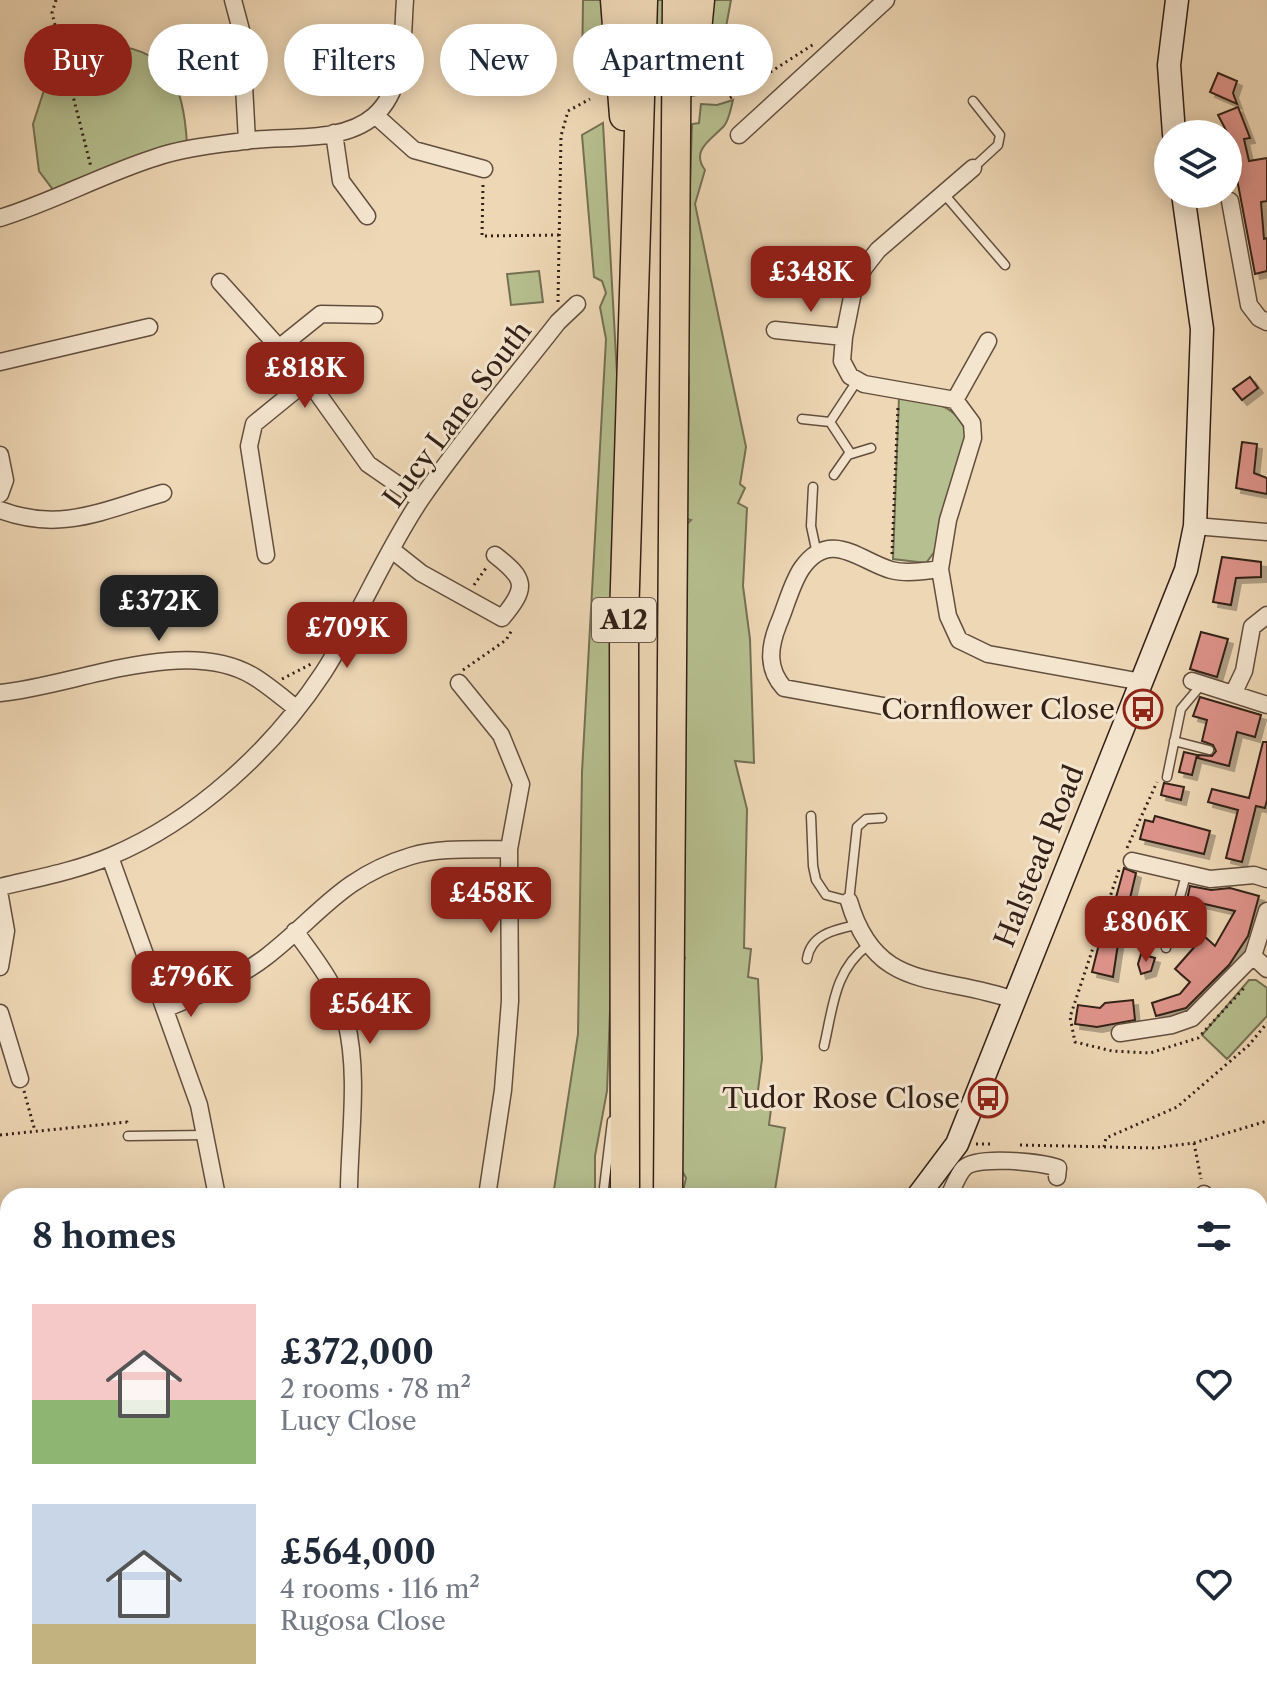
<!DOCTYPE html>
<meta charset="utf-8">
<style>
:root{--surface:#fff;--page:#f2f2f3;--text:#1f2937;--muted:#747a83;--accent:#8f2418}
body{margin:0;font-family:"Libre Caslon Text",serif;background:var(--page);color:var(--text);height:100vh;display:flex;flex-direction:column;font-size:30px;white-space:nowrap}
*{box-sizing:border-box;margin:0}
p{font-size:26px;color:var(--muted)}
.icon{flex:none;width:44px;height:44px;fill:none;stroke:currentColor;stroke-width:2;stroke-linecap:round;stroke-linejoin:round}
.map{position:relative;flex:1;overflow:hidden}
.details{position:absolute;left:0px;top:1188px;width:1268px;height:514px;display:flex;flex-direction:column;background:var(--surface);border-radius:24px 24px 0 0;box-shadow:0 4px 20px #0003}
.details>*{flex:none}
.top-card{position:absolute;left:24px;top:24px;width:800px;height:72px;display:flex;gap:16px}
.buttons{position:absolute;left:1154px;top:120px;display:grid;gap:16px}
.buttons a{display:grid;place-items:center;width:88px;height:88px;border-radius:50%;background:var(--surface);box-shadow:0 4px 20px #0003;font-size:40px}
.price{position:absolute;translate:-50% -68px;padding:0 18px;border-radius:16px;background:var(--accent);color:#fff;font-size:26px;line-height:52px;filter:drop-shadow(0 2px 4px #0008)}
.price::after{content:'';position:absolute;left:50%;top:48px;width:24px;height:18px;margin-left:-12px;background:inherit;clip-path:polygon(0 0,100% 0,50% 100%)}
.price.selected{background:#222;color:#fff}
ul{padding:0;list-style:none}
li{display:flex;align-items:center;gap:24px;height:200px;padding:0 32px}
li span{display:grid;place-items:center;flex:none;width:224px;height:160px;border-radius:0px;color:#555}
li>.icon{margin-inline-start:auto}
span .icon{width:96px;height:96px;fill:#fffc;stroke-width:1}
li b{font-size:34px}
h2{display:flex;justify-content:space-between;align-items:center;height:96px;padding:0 32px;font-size:34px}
.chip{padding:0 28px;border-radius:36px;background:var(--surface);box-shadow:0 4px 20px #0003;font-size:28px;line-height:72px}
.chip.selected{background:var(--accent);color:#fff}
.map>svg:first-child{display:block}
</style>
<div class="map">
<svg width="1267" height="1701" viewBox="0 0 1267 1701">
<defs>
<filter id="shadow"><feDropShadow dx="5" dy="5" stdDeviation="0" flood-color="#0004"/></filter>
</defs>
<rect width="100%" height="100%" fill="#eed7b5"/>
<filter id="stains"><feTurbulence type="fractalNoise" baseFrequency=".0025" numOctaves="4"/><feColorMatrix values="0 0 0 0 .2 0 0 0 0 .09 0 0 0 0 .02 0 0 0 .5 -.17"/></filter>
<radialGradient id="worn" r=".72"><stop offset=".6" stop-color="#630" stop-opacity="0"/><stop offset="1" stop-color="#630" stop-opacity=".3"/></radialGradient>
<path fill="#b6bf8f" stroke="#747053" stroke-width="2" d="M583,0H731L716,81L582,74Z
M102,45C170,46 184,85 187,145L54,191L39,171L33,124L47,81L68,61Z
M733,100C731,108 729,120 724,126C712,139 690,150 705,170L695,204L746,447L740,484L745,488L738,503L747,508L743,586L750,639L754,763L735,761L747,809L744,948L751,949L748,977L758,979L762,1059L756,1106L771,1109L769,1125L785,1128L775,1190L783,1196H682L686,1178L681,1169V967L685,958L681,954L687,524L691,520L687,519L689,380L685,331L692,124L699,123L701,104L717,105Z
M603,123L618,392L615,877L607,1091L595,1156V1196H553L578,1034L582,772L606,339L600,307L606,293L602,281L594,277L582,135Z
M539,271L543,302L511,305L507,274Z
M899,397C929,402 958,402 967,436L935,551L926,563L893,559Z
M1249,980H1256L1267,988V1016L1227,1059L1202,1035Z"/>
<path fill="#de938a" stroke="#332017" stroke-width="2" filter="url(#shadow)" d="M1218,73L1237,81L1233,93L1237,104L1210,92Z
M1238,107L1250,138L1244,139L1249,161L1267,158V201L1261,202L1264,239L1267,238V271L1255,274L1234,163L1228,165V134L1218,115Z
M1250,377L1258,388L1242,400L1233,389Z
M1242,442L1257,444L1254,473L1267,478V494L1236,488Z
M1222,557L1261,562V577L1236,578L1231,605L1213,602Z
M1201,632L1228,639L1217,677L1190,669Z
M1200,697L1261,715L1255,737L1237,732L1229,766L1198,758L1199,755L1212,756L1216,751L1213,745L1202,741L1207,720L1193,716Z
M1263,742H1267V800L1265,808L1256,806L1242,862L1226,858L1238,810L1208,802L1212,789L1249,798Z
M1184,752L1197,755L1192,775L1179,772Z
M1164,783L1184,787L1181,800L1161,795Z
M1155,816L1210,831L1204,854L1140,839L1145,820L1153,822Z
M1124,868L1136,873L1127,911H1123L1113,977L1092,972L1110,900L1115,901Z
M1190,886L1211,890L1230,888L1259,896L1248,936L1229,965L1186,1008L1156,1016L1152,1003L1180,994L1190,982L1175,969L1204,936L1215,946L1235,911L1187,900Z
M1141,954L1155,958L1151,971L1141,974L1138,964Z
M1133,1000L1135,1020L1097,1027L1075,1024L1078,1005L1100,1008L1105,1003Z"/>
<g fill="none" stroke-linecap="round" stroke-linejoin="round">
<defs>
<path id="lane" d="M973,101L1000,135L998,145L973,168
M944,194L1005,265
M802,419L830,422L857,381
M830,422L851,454
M834,475L848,455L871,448
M813,487L811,526L817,554
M1174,741L1209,750
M1167,777L1181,709L1202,684
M811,816L813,866L816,880L826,895L849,901L857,827L866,819L882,818
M1166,948L1186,875
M807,959C811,934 834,930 856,925
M824,1046C833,1008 834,971 867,946
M128,1136L206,1135
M603,1196L612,1121
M0,1652L8,1651"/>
<path id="street" d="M233,0L241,30L247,141
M375,115L414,150L484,169
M334,133L341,181L367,216
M739,135L886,0
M973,168L878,250L864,268L854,287L844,337L842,361L850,376L864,384L955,400L972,423L973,438L948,520L940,569L948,616L959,640L988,654L1142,682
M1230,201L1249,305L1259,318L1267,322
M0,218C52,202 101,175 154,158C182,148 214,145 244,141C284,135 342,144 374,116C406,88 402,37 405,0
M220,282L308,380L368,464L420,500
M775,330L844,337
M280,347L321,314L374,315
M0,362L149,327
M955,400L988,341
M0,455L5,480L0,494
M0,510C61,533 104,510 163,493
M1195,526L1267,532
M392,550L421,573L502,618C528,587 526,579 495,555
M266,555L249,446L254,424L308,380
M1192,681L1267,705
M459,683L501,735L521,784L509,849L510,1001L503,1090L487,1196
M1234,692L1244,671L1252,627L1267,615
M0,693C74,686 184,635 253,676C268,685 283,698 297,709
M900,709L784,688C767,669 769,648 778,625C786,607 791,584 802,568C830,528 860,561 891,570C906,574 925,571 940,569
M110,857L199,1105L217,1196
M1132,861L1210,879L1254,875L1267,879
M0,887C37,878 76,871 111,856C195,821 273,749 323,673C359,617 384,554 421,499C463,438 512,381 558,322L577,304
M0,897L6,931L0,967
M849,901C876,994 938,973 1014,1000
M295,931C315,959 338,987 346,1021C359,1073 350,1133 349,1187
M1253,956L1267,969
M167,1008C201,994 236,980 266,957C319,916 341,877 411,856C442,847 477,850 509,849
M0,1013L20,1079
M1120,1033L1172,1025L1192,1018L1253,956L1267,911
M1204,1194L1205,1196
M949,1196C953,1188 958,1174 964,1168C977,1155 1042,1162 1058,1168L1057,1177
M1260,1226L1267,1228
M0,1514L8,1513
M280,1694V1701"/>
<path id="secondary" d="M1174,134L1169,65L1177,0
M918,1196L957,1144L1186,570L1195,526L1202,329L1183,194
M522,1701L525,1694
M749,1701V1694"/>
<path id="primary" d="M0,1599L8,1634
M21,1694L23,1701"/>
<path id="highway" d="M615,0L624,116
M692,81L700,0
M625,1196L624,619L643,0
M668,1196L677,0
M629,1694L630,1701
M665,1701V1694"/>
</defs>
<use href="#lane" stroke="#624e3e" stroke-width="11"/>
<use href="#street" stroke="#624e3e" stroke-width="19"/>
<use href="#secondary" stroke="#332017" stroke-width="25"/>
<use href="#primary" stroke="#332017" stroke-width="27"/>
<use href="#highway" stroke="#332017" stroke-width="31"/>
<path stroke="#332017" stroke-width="3" stroke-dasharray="2 4" stroke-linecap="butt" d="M56,0L52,13L91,167
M730,98L814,44
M483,185L482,236L559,235
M558,302L561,136L568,111L590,99
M892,554L898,406
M474,585L486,568
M463,670L506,640L512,630
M282,679L311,664
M1127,848L1157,782
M1119,870L1070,1017L1075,1042L1112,1051L1150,1053L1185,1042L1198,1038L1245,987
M24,1091L35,1131
M0,1135L127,1122V1126
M1194,1143L1201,1179
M976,1144H993
M1020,1145L1155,1148L1194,1143L1267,1121
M1104,1147L1106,1138L1177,1107L1249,1045L1267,1023"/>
<use href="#lane" stroke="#f4e5cf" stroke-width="8"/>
<use href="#street" stroke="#f4e5cf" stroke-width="16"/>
<use href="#secondary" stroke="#f4e5cf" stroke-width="22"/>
<use href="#primary" stroke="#eed7b5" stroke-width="24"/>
<use href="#highway" stroke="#eed7b5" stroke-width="28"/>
</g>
<defs>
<symbol id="bus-ring" viewBox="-11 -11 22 22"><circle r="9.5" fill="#f4e5cf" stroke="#8f2418" stroke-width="1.5"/><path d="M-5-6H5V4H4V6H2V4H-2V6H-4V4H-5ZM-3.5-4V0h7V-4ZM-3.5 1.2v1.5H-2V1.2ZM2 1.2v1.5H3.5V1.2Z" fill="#8f2418"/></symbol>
</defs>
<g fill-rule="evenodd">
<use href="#bus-ring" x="1121" y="687" width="44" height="44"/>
<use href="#bus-ring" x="966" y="1076" width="44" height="44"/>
</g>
<g text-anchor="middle" stroke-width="6" stroke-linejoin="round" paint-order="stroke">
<rect fill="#f4e5cf" stroke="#6d5b4e" stroke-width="2" x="592" y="598" width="64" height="44" rx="6"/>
<g font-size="26" font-weight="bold" fill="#332017">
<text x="624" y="629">A12</text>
</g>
<g font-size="28" fill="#332017" stroke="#f4e5cf">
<text transform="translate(457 414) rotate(-53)" y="10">Lucy Lane South</text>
<text transform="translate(1039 856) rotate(-68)" y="10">Halstead Road</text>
</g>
<g font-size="28" fill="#332017" stroke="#f4e5cf" text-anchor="end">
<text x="1115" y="719">Cornflower Close</text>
<text x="960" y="1108">Tudor Rose Close</text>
</g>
</g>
<rect width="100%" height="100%" filter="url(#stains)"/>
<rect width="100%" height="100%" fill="url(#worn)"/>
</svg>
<div class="buttons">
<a><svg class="icon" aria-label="layers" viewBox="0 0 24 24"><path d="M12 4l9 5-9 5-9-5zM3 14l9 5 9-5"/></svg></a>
</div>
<b class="price" style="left:811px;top:314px">£348K</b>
<b class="price" style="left:305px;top:410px">£818K</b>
<b class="price selected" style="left:159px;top:643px">£372K</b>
<b class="price" style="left:347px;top:670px">£709K</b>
<b class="price" style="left:491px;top:935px">£458K</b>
<b class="price" style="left:1146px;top:964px">£806K</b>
<b class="price" style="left:191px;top:1019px">£796K</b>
<b class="price" style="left:370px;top:1046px">£564K</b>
<div class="top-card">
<a class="chip selected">Buy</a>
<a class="chip">Rent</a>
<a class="chip">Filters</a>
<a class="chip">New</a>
<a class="chip">Apartment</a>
</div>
<section class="details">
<h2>8 homes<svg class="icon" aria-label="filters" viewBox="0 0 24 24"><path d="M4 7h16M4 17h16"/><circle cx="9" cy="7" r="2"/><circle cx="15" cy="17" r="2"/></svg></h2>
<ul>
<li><span style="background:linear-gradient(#f6c9c9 60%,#8fb573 0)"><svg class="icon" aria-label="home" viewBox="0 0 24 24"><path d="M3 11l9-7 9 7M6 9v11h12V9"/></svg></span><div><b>£372,000</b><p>2 rooms · 78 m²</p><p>Lucy Close</p></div><svg class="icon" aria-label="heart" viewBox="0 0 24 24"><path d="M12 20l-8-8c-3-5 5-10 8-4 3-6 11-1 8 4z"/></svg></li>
<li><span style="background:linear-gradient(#c9d6e8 75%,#c2b280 0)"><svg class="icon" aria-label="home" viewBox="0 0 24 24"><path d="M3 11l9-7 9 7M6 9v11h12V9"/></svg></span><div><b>£564,000</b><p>4 rooms · 116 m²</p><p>Rugosa Close</p></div><svg class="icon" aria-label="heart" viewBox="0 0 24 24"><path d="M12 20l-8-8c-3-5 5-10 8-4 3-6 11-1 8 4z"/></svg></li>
</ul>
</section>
</div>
